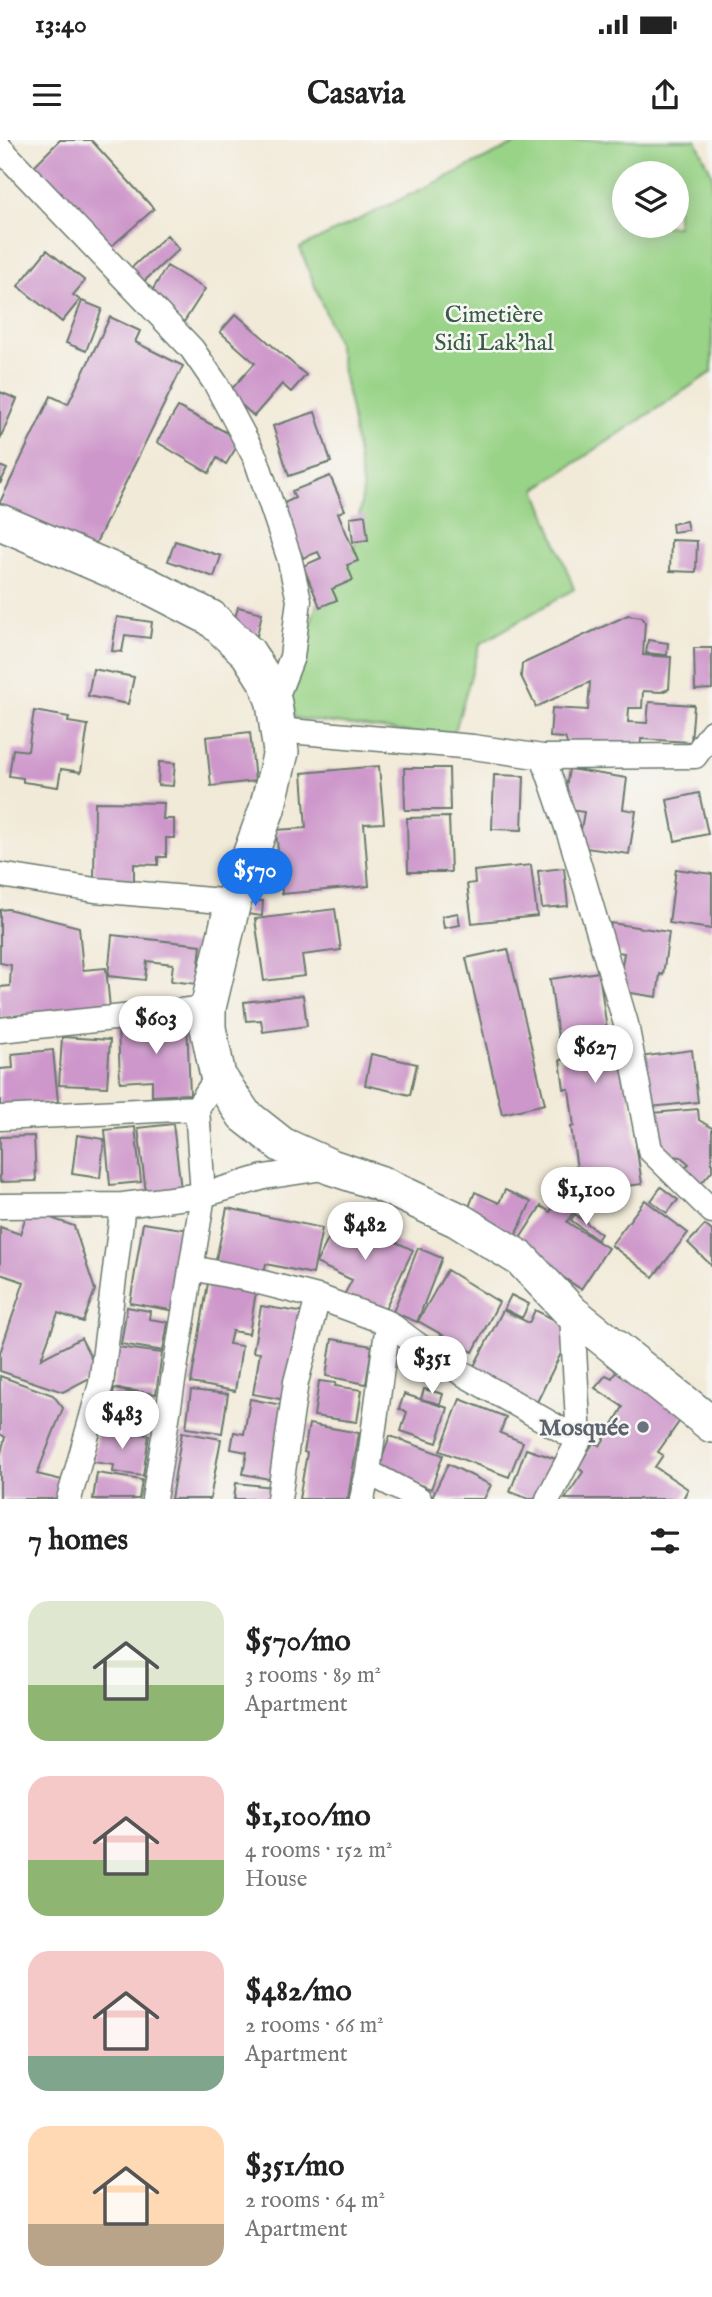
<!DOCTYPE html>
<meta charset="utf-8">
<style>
:root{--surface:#fff;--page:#f2f2f2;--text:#222;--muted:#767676;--accent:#1a73e8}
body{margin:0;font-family:"IM FELL English",serif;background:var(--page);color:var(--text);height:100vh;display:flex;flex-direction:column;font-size:26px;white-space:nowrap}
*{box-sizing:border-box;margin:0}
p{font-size:23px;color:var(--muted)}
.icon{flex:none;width:38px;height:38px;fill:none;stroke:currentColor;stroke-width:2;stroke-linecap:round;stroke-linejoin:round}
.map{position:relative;height:1359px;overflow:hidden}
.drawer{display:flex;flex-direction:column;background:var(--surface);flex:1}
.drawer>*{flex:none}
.controls{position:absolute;left:612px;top:21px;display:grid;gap:14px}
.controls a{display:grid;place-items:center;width:77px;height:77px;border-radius:50%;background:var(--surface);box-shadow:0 4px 18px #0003;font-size:35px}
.price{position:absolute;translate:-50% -60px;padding:0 16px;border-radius:24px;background:#fff;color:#222;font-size:23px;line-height:46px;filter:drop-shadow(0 2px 4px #0008)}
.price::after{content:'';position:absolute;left:50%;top:42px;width:21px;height:16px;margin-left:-10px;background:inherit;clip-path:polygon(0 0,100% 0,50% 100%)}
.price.current{background:var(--accent);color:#fff}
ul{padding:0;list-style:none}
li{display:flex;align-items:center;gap:21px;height:175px;padding:0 28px}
li span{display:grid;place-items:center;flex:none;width:196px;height:140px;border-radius:21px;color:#555}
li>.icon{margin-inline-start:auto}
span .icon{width:84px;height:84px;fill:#fffc;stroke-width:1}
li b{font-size:30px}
h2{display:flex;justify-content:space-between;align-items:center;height:84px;padding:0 28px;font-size:30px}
.status{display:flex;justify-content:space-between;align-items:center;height:49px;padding:0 35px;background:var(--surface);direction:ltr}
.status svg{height:19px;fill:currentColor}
header{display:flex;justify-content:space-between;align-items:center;height:91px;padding:0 28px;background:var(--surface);font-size:32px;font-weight:700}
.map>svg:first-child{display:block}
</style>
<div class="status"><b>13:40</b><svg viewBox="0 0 49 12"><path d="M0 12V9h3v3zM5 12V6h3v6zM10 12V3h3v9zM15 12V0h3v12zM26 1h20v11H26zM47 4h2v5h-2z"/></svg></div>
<header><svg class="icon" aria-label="menu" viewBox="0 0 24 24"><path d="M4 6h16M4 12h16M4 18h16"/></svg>Casavia<svg class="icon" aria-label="share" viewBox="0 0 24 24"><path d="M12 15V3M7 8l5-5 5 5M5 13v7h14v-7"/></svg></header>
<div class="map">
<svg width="712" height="1359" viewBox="0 0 712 1359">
<rect width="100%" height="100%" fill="#f6f6f2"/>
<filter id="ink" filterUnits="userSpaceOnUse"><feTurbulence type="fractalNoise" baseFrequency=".0143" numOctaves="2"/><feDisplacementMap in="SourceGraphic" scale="14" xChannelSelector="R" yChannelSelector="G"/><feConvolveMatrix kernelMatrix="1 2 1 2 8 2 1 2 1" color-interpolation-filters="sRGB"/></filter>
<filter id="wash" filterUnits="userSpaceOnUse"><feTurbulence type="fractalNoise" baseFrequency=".00686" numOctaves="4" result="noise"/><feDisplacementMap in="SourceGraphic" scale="28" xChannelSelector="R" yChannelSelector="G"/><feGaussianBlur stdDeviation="1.57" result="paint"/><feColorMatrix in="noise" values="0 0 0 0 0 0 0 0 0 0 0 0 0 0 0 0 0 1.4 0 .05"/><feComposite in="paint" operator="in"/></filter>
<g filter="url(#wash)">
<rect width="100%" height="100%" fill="#f2ead8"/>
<path fill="#99d387" stroke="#5c885e" stroke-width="2" fill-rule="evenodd" d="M523,0H696L712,34V232L536,349L574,449L480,504L453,598L294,578L289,545L317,464L353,414L363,351L351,271L337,202L300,108ZM625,33H677V86H625Z"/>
<g id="blocks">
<path fill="#ce97cb" d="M60,0H91L154,69L106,111L31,29Z
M167,95L179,109L141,144L128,131Z
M47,110L85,141L73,155L80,160L62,182L18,146Z
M167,126L205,149L184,182L147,159Z
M82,161L102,169L86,211L66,203Z
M236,174L306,235L291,252L282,244L254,276L228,253L255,223L220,192Z
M110,177L140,191L135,202L183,226L91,413L0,370V362L51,256L68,264Z
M0,252L17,259L0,299Z
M178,267L241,300L226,324L217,318L209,333L157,302Z
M315,272L331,322L289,336L273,286Z
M0,326L7,329L0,344Z
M330,336L345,370L338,373L358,421L347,425L353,440L332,449L337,460L320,467L303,426L321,418L318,412L303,418L280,365L295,358L292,351Z
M365,375L368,400L353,402L350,377Z
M686,381L688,390L673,392L672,384Z
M671,400L697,401L696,432L670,431Z
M175,401L221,416L214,437L168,421Z
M238,467L262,473L257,496L232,490Z
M628,475L642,477L645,482L643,515L671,517L669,549L661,552L643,551L642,568H629L628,582L647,583L649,562L694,565L691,602L641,599L640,612L569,608L565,598L550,597L552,568L588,570L590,542L536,567L521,536L522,524Z
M117,477L152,482L150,498L125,495L122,512L112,511Z
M648,500L668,503L667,515L646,513Z
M694,508H712V549L695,550Z
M93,529L134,537L128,564L88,556Z
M34,571L69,577L68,582L88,585L81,632L61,629L58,647L23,642V638L9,636L13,609L28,611Z
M250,592L255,641L211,646L206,597Z
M159,622L175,623L173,646L158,645Z
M379,626L384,683L364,684L369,746L282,754L276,690L306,688L302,633Z
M404,628H449L450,670H405Z
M569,629L627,638L623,669L636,671L629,714L578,707L584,672L563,669Z
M494,635L524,636L522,690L492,689Z
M699,653L708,694L675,701L667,660Z
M95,662L164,663L163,679H174V698H166V717H158V725L134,724V741L94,740Z
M449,677L451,732H408L407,678Z
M531,725L537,776L472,783L467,744L475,743L474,731Z
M564,728L568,766L542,768L538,731Z
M676,729L712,734V789L669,783Z
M248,760L263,761L262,776L246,774Z
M8,769L79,787L83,830L106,828L110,868L0,878V847L10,846L11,825L0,823V770Z
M335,769L341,810L302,815L305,836L264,841L255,779Z
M458,773L460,785L444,788L442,776Z
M611,783L669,792L663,835L660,834L657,857L618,851L624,813L607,810Z
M112,795L201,805L197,844L171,841L173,824L147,821L145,840L108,836Z
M508,809L545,964L502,974L466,818Z
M599,832L610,912L622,910L642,1044L607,1049L605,1039L579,1043L571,987L574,986L569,949H564L560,920L574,918L572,902L559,904L550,839Z
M303,855L307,886L263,892L261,880L246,881L244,862Z
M187,882L190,954L152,956V940L120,942L118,885Z
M62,897L110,900L107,947L59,945Z
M53,910L58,962L0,968V929L13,928L12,914Z
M692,910L698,962L650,967L639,917Z
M371,914L417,924L410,955L365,945Z
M698,969L699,980L712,988V1031L699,1046L684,1029L689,1024L681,1017L663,1015L653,973Z
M173,984L181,1049L146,1053L138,988Z
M135,987L141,1042L110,1045L105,990Z
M77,995L104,999L100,1038L72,1034Z
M34,996L36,1041L0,1042V997Z
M661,1047L678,1060L667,1073L651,1061Z
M505,1050L531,1062L514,1099L465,1077L475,1052L499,1063Z
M558,1060L574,1071L567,1082L608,1108L581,1149L515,1106L541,1066L550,1072Z
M645,1060L688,1093L653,1137L611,1105Z
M227,1068L322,1088L313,1134L266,1124L263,1139L214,1129Z
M28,1070L74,1086L95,1150L83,1182L58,1173L41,1219L81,1198L99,1233L63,1252L0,1231V1213L24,1142L0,1134V1087L20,1094Z
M575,1074L601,1094L597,1100L571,1080Z
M340,1076L413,1110L383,1173L344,1155L352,1140L316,1123Z
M143,1083L189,1090L176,1171L130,1163Z
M705,1085L712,1091V1126L688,1103Z
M418,1108L442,1118L417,1182L393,1172Z
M447,1130L499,1162L473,1212L418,1181Z
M208,1143L256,1152L249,1194L232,1191L229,1204L242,1206L235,1251L191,1243Z
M511,1155L529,1164L522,1178L504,1169Z
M261,1166L306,1173L291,1261L253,1254L260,1213L253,1212Z
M127,1167L150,1171L149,1179L168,1182L163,1211L121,1204Z
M503,1170L529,1183L535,1170L573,1189L534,1268L473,1228Z
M332,1199L372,1206L366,1244L326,1236Z
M118,1207L162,1213L156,1254L113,1248Z
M619,1227L686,1272L658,1312L663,1315L655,1327L688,1349L683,1359H565L583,1332L578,1327L594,1302L600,1306L623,1267L595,1248L606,1235L612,1238Z
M0,1236L53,1255L63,1268L37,1334L66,1341L59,1359H0V1317L5,1297L0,1294Z
M319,1241L336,1243L335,1246L362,1250L357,1282L314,1276Z
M114,1249L154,1257L147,1292L108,1285Z
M424,1249L443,1254L440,1264L421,1259Z
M191,1250L228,1254L222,1293L186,1288Z
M404,1254L448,1268L437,1303L401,1291L407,1272L399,1269Z
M250,1259L292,1267L279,1341L243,1334L247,1312L231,1309L234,1292L244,1294Z
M460,1259L506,1277L500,1293L523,1302L509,1337L440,1311Z
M309,1284L359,1293L348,1359H299L307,1313L304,1312Z
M98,1289L149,1295L143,1336L113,1332L114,1325L93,1322Z
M182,1292L221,1299L210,1359H171Z
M390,1296L443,1315L431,1349L378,1330Z
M526,1309L559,1320L545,1359H529L510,1352Z
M448,1324L491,1345L484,1359H431Z
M97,1333L142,1340L139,1359H93Z
M236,1343L272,1347L271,1359H234Z"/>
</g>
</g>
<g filter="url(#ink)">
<use href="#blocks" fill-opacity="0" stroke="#697a6d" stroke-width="2"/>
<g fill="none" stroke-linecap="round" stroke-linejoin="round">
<defs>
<path id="minor" d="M0,8L192,209L216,244L256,319L289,417L299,460L292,517L274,563
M278,590L473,607L543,617L695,616L712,592
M543,617L574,708L626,884L650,1010L712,1071
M0,735L95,750L233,762
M0,890L208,868
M0,978L197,968L218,936
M0,1066L123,1065L203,1055L197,968
M192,1128L248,1139L318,1157L388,1183L434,1217L579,1300L572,1173
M368,1332L419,1359
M69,1359L101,1244L123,1065
M154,1359L203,1055L264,1037L330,1027
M279,1359L296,1242L318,1157
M362,1359L368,1332L388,1183
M548,1359L579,1300"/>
<path id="secondary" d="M0,382L147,445L211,478L248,513L267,543L274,563L281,612L267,669L233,762L208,868V888L218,936L244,975L282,1005L331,1027L379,1043L458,1080L521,1119L572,1173L712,1285"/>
</defs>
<use href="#minor" stroke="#697a6d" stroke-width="27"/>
<use href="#secondary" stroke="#697a6d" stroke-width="38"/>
<use href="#minor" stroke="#fff" stroke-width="24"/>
<use href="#secondary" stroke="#fff" stroke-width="35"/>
</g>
</g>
<circle fill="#6b7280" stroke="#f6f6f2" stroke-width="2.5" cx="643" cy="1287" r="7"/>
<g text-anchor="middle" stroke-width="5" stroke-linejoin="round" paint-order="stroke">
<g font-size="24" fill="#375b45" stroke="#f6f6f2">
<text x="494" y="182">Cimetière<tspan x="494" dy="28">Sidi Lak'hal</tspan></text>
</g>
<g font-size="24" font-weight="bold" fill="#5b616d" stroke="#f6f6f2" text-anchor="end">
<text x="629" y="1295">Mosquée</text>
</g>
</g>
</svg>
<div class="controls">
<a><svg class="icon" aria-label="layers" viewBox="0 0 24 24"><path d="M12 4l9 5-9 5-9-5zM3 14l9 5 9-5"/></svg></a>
</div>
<b class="price current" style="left:255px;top:768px">$570</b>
<b class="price" style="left:156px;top:916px">$603</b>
<b class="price" style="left:595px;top:945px">$627</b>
<b class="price" style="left:586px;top:1087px">$1,100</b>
<b class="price" style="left:365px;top:1122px">$482</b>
<b class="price" style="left:432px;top:1256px">$351</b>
<b class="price" style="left:122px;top:1311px">$483</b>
</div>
<section class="drawer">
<h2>7 homes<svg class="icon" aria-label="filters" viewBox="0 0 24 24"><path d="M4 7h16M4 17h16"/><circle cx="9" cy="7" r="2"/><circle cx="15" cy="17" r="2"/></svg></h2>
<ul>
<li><span style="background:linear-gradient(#dfe7d0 60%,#8fb573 0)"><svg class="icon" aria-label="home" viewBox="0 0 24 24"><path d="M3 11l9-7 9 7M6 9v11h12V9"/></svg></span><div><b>$570/mo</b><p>3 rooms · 89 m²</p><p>Apartment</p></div></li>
<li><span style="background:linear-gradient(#f6c9c9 60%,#8fb573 0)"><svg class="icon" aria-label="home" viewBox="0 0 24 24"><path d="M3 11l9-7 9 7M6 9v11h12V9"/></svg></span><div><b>$1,100/mo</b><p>4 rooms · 152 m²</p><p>House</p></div></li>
<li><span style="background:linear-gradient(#f6c9c9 75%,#7fa58c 0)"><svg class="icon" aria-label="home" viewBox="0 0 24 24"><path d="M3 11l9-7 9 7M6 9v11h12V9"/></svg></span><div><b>$482/mo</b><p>2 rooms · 66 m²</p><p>Apartment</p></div></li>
<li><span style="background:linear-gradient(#ffd9b3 70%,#b9a48a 0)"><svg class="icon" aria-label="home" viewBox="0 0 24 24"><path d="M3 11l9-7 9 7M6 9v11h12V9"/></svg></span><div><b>$351/mo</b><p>2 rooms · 64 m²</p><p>Apartment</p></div></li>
</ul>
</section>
